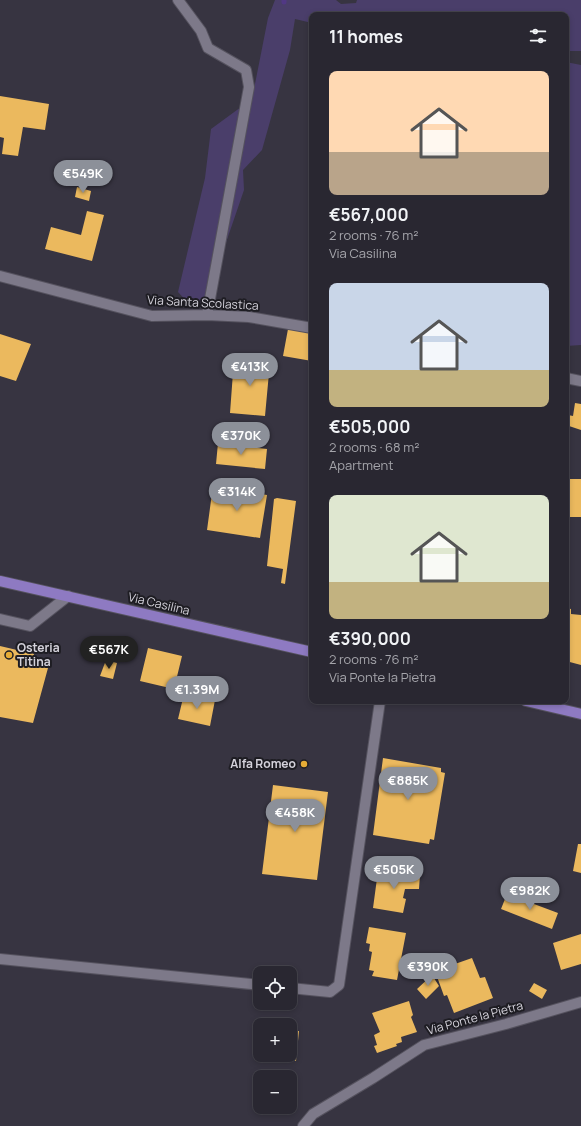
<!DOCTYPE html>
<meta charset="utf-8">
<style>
:root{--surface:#292731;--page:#312f39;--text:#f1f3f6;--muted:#a5a5ab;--line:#45444d;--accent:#8c9099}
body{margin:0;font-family:Manrope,sans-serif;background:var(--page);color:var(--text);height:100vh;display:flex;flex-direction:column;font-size:15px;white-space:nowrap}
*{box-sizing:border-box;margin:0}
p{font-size:13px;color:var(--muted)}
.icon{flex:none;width:22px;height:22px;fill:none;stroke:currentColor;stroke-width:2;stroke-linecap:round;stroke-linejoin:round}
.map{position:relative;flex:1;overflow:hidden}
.details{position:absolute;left:309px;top:12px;width:260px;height:692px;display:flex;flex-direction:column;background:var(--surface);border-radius:8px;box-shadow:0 2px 6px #0003,0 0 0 1px var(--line)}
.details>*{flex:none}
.controls{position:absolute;left:253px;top:966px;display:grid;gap:8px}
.controls a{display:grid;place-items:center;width:44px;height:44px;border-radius:8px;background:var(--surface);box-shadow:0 2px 6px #0003,0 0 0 1px var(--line);font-size:20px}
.price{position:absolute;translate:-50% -34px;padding:0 9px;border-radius:14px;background:var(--accent);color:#fff;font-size:13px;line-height:26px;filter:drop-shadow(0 1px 2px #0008)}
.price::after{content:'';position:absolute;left:50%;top:24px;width:12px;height:9px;margin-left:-6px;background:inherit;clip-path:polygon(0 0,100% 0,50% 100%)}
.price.selected{background:#222;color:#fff}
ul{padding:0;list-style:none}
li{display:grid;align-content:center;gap:8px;height:212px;padding:0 20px}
li span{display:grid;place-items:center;height:124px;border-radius:8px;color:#555}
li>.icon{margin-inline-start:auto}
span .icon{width:72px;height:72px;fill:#fffc;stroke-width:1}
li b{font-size:17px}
h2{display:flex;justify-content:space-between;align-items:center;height:48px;padding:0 20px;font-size:17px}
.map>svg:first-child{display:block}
</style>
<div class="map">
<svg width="581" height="1126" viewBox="0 0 581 1126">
<rect width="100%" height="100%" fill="#373441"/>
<path fill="#4a3e6a" d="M275,0H336L341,4L356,3L357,0H581V51H566V15H312V23L295,19L290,50L262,150L243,170L244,190L206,301L190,305L178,292L205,178L211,129L252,99L268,18Z
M566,62L581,65V345L566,346Z"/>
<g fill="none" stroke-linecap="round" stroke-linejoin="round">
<path stroke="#513884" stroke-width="5" d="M284,2V0"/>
</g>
<path fill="#ebb95e" d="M0,96L49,104L45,130L23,127L18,156L2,154L4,138L0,137Z
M77,187L91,191L89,201L75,197Z
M87,211L104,215L92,261L45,249L51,227L81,235Z
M288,329L312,333V361L283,356Z
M0,334L31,344L16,381L0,376Z
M234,359L270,362L265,416L230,413Z
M575,403L581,404V430L566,425L568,415L573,416Z
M218,443L267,449L265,469L216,464Z
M567,479H581V517H568Z
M213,486L267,495L260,538L207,530Z
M277,498L296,501L285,584L281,583L283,569L267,566L274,499Z
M566,608L571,609V614L581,615V665L566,661Z
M0,646L34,654L32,663L48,668L33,723L0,717Z
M148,648L182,656L174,689L140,681Z
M106,660L117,663L113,679L100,676Z
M184,694L215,700L210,726L178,719Z
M383,758L441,768V772L445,773L434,840L430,839L429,844L373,835Z
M273,785L328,792L317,880L262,874Z
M578,844H581V873L573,871Z
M378,871L404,874V872L420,874L419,889H405L403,898L406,899L403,913L373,908Z
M507,894L558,913L552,929L501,909Z
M369,927L406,933L397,980L372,976L374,971L369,970L372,952L369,951L370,944L366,943Z
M581,934V964L561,970L553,943Z
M472,958L480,978L485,977L493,998L454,1013L447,995L444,996L435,971Z
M432,975L439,986L426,999L417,989Z
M534,983L547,990L542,999L529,991Z
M409,1001L413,1015L411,1017L417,1032L401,1037L402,1042L396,1044L397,1046L377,1053L374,1046L377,1045L374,1035L380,1032L372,1013Z
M290,1031H299L296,1061L258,1058L259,1047L260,1055H290Z"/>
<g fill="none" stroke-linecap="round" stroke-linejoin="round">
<defs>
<path id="minor" d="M178,0L201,31L208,48L246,70L249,87L207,315
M0,276L152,316L207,315L249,317L312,328
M566,378L581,381
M0,619L30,626L68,596
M0,959L260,985
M290,988L330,992L339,985L380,701
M303,1126L313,1114L373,1078L424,1045L506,1024L581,1002"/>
<path id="major" d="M0,581L312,652
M526,701L581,714"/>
</defs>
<use href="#minor" stroke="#55525e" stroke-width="12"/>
<use href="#major" stroke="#55525e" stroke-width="12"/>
<use href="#minor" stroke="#7d7989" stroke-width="10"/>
<use href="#major" stroke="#8e7ac2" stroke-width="10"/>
</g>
<g fill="#e6ac36" stroke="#1e1d23" stroke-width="1.5">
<circle cx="9" cy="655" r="4"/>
<circle cx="304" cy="764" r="4"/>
</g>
<g text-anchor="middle" stroke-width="4" stroke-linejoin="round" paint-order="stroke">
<g font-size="12" fill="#d4d2db" stroke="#1e1d23">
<text transform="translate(203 303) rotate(3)" y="4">Via Santa Scolastica</text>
<text transform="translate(159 604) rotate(13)" y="4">Via Casilina</text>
<text transform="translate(475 1018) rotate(-15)" y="4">Via Ponte la Pietra</text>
</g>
<g font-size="12" font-weight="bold" fill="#d4d2db" stroke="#1e1d23" text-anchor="start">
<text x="17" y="652">Osteria<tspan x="17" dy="14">Titina</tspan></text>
<text x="296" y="768" text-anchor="end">Alfa Romeo</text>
</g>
</g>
</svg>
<div class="controls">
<a><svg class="icon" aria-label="locate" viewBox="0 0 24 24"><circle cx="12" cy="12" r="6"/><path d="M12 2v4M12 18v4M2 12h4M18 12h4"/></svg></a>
<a>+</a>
<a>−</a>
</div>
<b class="price" style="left:83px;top:194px">€549K</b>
<b class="price" style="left:250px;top:387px">€413K</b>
<b class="price" style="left:241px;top:456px">€370K</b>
<b class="price" style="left:237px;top:512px">€314K</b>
<b class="price selected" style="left:109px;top:670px">€567K</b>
<b class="price" style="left:197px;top:710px">€1.39M</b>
<b class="price" style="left:408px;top:801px">€885K</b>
<b class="price" style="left:295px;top:833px">€458K</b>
<b class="price" style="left:394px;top:890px">€505K</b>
<b class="price" style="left:530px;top:911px">€982K</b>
<b class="price" style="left:428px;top:987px">€390K</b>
<section class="details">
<h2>11 homes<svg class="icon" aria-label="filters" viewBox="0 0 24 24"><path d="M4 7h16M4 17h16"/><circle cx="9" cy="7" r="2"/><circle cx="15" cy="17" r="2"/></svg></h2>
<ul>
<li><span style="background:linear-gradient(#ffd9b3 65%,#b9a48a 0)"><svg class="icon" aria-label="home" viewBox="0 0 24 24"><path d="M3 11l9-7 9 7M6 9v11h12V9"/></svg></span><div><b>€567,000</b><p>2 rooms · 76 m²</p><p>Via Casilina</p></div></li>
<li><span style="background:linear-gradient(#c9d6e8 70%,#c2b280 0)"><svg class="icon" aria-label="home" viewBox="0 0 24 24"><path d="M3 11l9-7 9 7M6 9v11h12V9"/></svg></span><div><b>€505,000</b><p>2 rooms · 68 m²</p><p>Apartment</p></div></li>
<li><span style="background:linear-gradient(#dfe7d0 70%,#c2b280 0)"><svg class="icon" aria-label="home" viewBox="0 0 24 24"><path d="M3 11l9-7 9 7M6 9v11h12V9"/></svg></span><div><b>€390,000</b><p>2 rooms · 76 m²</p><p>Via Ponte la Pietra</p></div></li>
</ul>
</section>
</div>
